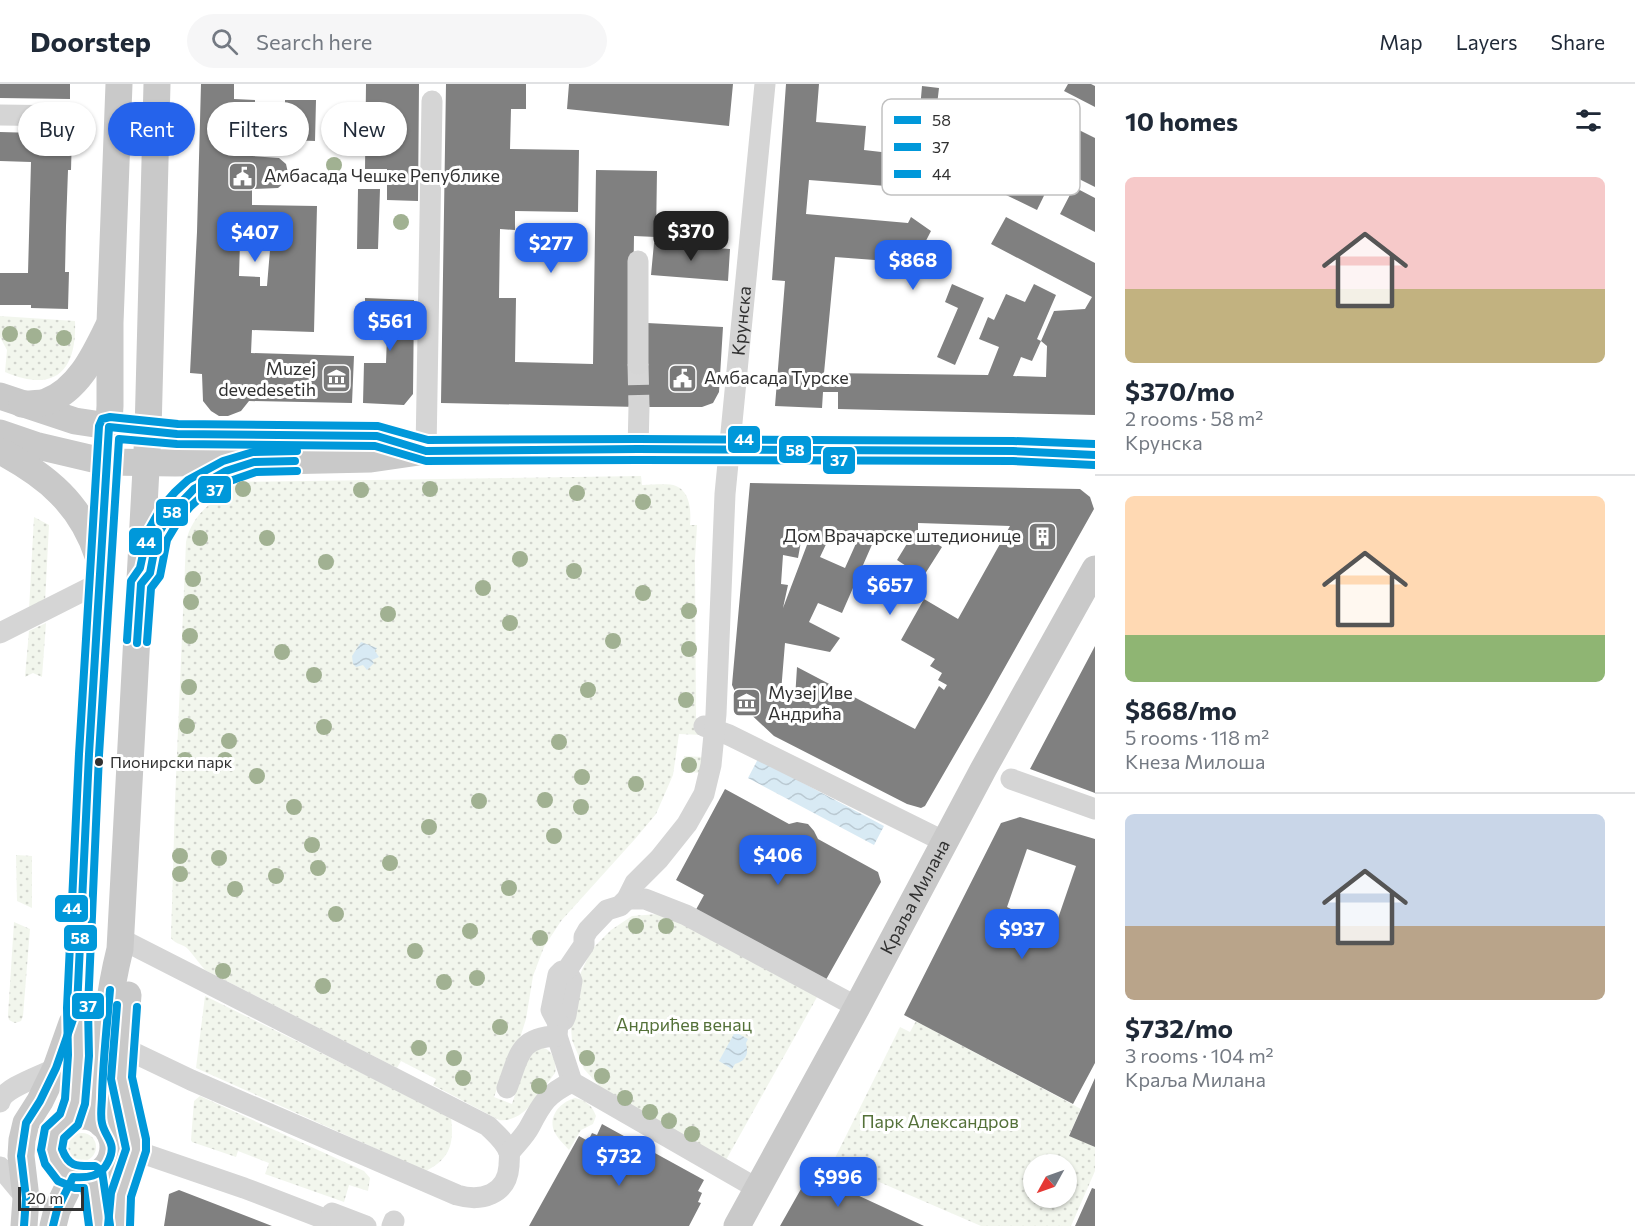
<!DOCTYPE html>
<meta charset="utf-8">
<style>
:root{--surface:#fff;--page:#f6f6f7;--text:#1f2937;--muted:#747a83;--line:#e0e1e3;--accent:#2563eb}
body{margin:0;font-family:Commissioner,sans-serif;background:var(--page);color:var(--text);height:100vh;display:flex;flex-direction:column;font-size:22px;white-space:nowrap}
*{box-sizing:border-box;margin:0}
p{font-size:20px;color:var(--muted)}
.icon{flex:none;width:33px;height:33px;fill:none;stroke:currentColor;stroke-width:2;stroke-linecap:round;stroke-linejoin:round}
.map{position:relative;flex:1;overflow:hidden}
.details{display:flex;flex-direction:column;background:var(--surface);width:540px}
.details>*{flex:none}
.guide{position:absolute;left:18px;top:18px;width:570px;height:54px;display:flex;gap:12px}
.needle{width:39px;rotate:230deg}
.tools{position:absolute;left:1023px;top:1070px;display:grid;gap:12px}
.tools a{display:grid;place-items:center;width:54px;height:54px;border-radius:50%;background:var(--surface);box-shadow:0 2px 4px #0004;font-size:30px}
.scale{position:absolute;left:18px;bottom:15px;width:66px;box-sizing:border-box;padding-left:6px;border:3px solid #313131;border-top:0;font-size:16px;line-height:21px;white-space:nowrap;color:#313131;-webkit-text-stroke:4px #fff;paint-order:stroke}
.price{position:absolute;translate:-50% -51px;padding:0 14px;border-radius:12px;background:var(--accent);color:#fff;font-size:20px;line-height:39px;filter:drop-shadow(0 2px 3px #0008)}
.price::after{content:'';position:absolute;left:50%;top:36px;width:18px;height:14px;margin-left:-9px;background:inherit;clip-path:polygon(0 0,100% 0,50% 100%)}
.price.on{background:#222;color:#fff}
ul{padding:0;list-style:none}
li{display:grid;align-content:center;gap:12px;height:318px;padding:0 30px}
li+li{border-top:2px solid var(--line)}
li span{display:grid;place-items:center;height:186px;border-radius:9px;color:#555}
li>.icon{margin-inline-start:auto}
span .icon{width:108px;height:108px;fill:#fffc;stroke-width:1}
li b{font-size:26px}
h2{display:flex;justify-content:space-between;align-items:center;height:72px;padding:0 30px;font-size:26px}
.tag{padding:0 21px;border-radius:27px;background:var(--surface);box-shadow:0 2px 4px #0004;font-size:21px;line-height:54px}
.tag.on{background:var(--accent);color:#fff}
header{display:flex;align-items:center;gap:36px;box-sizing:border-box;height:84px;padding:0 30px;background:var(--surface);border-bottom:2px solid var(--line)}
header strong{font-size:28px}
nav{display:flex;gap:33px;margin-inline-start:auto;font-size:21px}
.search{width:420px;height:54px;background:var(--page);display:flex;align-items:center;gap:15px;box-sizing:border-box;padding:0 21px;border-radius:33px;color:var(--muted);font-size:22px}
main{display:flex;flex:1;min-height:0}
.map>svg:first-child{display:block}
</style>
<header>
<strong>Doorstep</strong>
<div class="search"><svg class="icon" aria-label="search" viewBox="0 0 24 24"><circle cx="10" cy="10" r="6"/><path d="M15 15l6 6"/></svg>Search here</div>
<nav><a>Map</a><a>Layers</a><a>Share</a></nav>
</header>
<main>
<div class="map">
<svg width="1095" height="1142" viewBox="0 0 1095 1142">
<defs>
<pattern id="green-dots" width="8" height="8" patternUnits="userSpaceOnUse" patternTransform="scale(1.5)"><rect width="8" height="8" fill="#f2f6ed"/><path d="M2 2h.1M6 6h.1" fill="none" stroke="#d0d3cc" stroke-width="1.8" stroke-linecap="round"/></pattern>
<pattern id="water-waves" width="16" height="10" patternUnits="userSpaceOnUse" patternTransform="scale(1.5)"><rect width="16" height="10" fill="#d8eaf4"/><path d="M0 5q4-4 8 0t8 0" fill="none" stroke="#bac9d2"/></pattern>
</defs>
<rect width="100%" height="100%" fill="#fff"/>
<path fill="url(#green-dots)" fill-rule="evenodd" d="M0,232L75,237C77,288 54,309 5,288L7,266L0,253Z
M641,392L642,401C650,401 669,399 676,402C691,408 691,429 690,441H697L695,475L696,634L703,635V651L679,650L673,691L656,730L635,755L561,837L544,863L533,892L526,935L520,954L511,965L494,1013L512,1020C517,1007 525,974 536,966C550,957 558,979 555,989C541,1007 525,1039 499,1036L433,1001L436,995L401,977L397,984L205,886C199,879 194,872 188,865C184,860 176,861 171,854L175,717L186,458C190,438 204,422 222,412L221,400L230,398Z
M34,433L49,441L45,518L29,526Z
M46,539L42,593L33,589L25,593L29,547Z
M684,672L703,673L700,689L681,687Z
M16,771L32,772V824L17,817Z
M658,830L685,833L821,906L726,1076L601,1004L584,985L572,956L570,930L574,903L592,865L611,846L632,832Z
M14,838L30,845L23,932L21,937L15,939L9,936L8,931Z
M205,912L451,1033C454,1059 451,1074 426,1087L196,984Z
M916,937L1081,1025L1069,1051L1095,1063V1087L1071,1142H981L833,1078L900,943L910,948ZM1034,1080H1066V1113H1034Z
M200,1012L364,1087L370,1094L368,1107L349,1101L344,1118L265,1090L269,1079L238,1067L236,1073L192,1058L191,1056L194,1017Z
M575,1014C585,1016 592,1021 596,1032L593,1040L581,1046L569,1066C564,1060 557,1054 554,1047C548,1031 561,1018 575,1014Z
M68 1063a14 14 0 1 1 28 0a14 14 0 1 1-28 0Z"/>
<path fill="url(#water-waves)" d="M361,558L377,564L375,567L379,573L372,576L374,579L367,586L363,581L356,583L353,580L352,572Z
M758,675L884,742L874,761L748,694Z
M735,948L748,955L746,959C749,970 746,977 735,980L732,985L719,977Z"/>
<path fill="#808080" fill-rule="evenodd" d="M0,0H70V15L0,14Z
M201,0H234V15L255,16V28H285V16H316L315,57L253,55L252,72L279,74L286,80L288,89L285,98L278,104L252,105V121L317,122L314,248L252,246L251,269L354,272L352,319L249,317L241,327L228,332H219L211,327L203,317L202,290L190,289L197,148ZM258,139L287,140L286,166H270L267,202H260V193L239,192L240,159L262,160V150H257Z
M366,0H419L418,117L387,116V85H365Z
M446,0H526V25H511L510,65L579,66L578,128L515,127V146L500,145L499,214H516L515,278L593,280L596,86L657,87L656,153L634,152L632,280L647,239L723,243L719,308L713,319L702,323H639L441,319Z
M569,0H733L729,42L567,25Z
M786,0H819L816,38L866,42L864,66L916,72L912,104L809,96L806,130L908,139L911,133L931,147L915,178L895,164L888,177L835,173L824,289L988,291L999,263L979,255L988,233L994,236L1006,210L1025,218L1034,200L1056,211L1037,255L1041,257L1054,227L1085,225L1092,213L991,160L1006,133L1095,179V331L838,325V308H823L822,324L775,322L785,197L772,196ZM1041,257L1047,262L1046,293L1013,292L1021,273L1032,277Z
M1068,0H1091L1095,2V23L1064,7Z
M922,2L939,4L935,38L939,39L937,53L913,50L916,36L919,37Z
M1049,31L1095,54V103L1063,87L1073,68L1039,50Z
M965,33L1060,79L1037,126L1006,111L1016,91L982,74L971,96L942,81Z
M0,48L72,50L71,86H68L66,142L65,188H69L68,225L31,224V221H0V189H28L31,78L0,77Z
M1074,103L1095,114V148L1060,130Z
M358,105H380L378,165H357Z
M654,159L730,165L728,197L651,191Z
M952,200L984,214L955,281L937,273L958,224L945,218Z
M365,214L414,216L413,310L404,321L363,319L364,279H386L387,252L365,251Z
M750,399L1080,405L1090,413L1094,425L987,615L925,722L921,724L907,720L774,652L743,623L737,612L732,601ZM918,439L1010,442L958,535L924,515L901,556L935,575L930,582L942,589L938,596L947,601L944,606L939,602L915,645L797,583L795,615L781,608L785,559L830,568L840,554L809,538L818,519L842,529L874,456L908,458L897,476L923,493L942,463L918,448ZM802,452L810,453L783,524L788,501L781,500L783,471L798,474ZM829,454L858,455L845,484L820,473Z
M1095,562V709L1030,685Z
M725,705L789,740L797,738L808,740L814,747L818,755L878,788L881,798L823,901L693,831L704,811L676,796Z
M1020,733L1095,755V979L1073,1020L904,931L1001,739ZM1027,765L1076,782L1054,846L1007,823Z
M1095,994V1063L1069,1052Z
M602,1040L704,1096L698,1107L702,1109L698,1118L701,1119L689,1142H529L579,1052L588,1057L592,1049L597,1051Z
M810,1089L855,1110L924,1142H780Z
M1092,1104L1095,1105V1142H1075Z
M179,1106L272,1142H164L169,1110Z"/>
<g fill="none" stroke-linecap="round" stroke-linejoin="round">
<path stroke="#d6d6d6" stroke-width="21" stroke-dasharray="21 10" stroke-linecap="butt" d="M638,280L639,323"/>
<g stroke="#d5d5d5" stroke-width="21">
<path d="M0,31L76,32"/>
<path d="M638,177V280"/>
<path d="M638,365L639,323"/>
<path d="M426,367L432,17"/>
<path d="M0,549L99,499"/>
<path d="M704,642L729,651L945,758"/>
<path d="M1011,695L1095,725"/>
<path d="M627,815H645L686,831L857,923"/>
<path d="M121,855L488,1042C495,1049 505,1057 509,1068C510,1072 509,1077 509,1082C507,1111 481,1118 457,1111L191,996L124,964"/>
<path d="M567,886L572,897L566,931L564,936L558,939L557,952L572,998"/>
<path id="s1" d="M558,939L551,926L558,891L562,887L567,886L584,861V853L588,846L607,826L620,822L627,815L635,799L659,775L687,740L704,710L711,681L716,630L725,410L765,0"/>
<path d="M507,1004C519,973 518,953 557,952"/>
<path d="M0,1018C3,1004 43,991 56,984"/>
<path d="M136,1067L244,1104L343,1142"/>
<path d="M509,1069C516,1060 525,1052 530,1042C542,1019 547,1010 572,998L758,1105"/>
<path d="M0,1083L26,1114"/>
<path d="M332,1129L366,1142"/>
<path d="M392,1142L394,1137"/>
</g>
<g stroke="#c9c9c9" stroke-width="27">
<path d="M0,312L75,337L148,348L377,352L419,365"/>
<path d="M22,320C30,320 39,320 46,318C78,306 94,272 108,243"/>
<path d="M0,349L38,362L106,378L175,379L371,375L426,367L638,365L1013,367L1095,371"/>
<path d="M0,367C47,392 81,420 98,472"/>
<path d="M152,476C154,468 154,460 156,453C168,418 206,393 239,382"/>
<circle cx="82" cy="1063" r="31"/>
<path d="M69,1036L75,1017L79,971L77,924L89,670L110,322V239L119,0"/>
<path d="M102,1040C103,979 105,925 120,865L148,348L157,0"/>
<path d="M93,1092L100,1142"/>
<path d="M24,1142L26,1114L21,1072L22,1056L26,1039L40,1017L56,984L72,939"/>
<path d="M53,1142L57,1126L73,1093"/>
<path d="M119,1142V1126L121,1111L136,1067V1057L126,1020L121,994L128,911"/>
<path id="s2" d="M737,1142L857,923L984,684L1095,485"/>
</g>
<defs>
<path id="bus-1" d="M137,559L141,500L150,489L157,452L170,430L194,405L226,387L254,378L295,377
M24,1142L26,1114L21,1072L26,1039L40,1017L56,984L77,924L89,670L109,343L177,350L377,352L426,367L638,365L1013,367L1095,371
M53,1142L57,1126L73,1093C87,1094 101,1093 108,1078C118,1059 105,1054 102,1039C100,1031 102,1020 102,1012C103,976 107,941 110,906"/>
<path id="bus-2" d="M147,558L151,504L160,492L167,456L179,436L191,422L200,414L230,397L256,388L297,387
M110,1141L102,1087L95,1082C78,1082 69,1084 62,1065L64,1054L78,1041L85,1020L89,972L88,924L99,671L119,355L177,360L375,362L426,377L638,376L1013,377L1094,381
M130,1142L131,1113L146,1067V1055L132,993L137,923"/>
<path id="bus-3" d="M127,556L131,497L140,484L148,447L161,424L175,408L188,396L223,377L253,368L297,367
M89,1142L84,1104H75L58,1097L45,1080L41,1066L45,1044L60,1030L65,1015L68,971L67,924L79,670L99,342L102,335L110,333L178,340L378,342L428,356L638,355L1013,357L1095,360
M108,1142L111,1109L126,1065L111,995L117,921"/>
</defs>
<use href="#bus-1" stroke="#fff" stroke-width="12"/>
<use href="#bus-2" stroke="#fff" stroke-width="12"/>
<use href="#bus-3" stroke="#fff" stroke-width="12"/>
<use href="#bus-1" stroke="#0098da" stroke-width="8"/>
<use href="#bus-2" stroke="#0098da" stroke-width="8"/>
<use href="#bus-3" stroke="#0098da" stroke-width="8"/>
</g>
<g fill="#a1b192">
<circle cx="337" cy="46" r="8"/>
<circle cx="334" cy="81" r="8"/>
<circle cx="401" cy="138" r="8"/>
<circle cx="10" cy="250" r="8"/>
<circle cx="34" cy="252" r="8"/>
<circle cx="64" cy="254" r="8"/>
<circle cx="243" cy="405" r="8"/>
<circle cx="430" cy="405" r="8"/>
<circle cx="361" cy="406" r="8"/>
<circle cx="577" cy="409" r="8"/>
<circle cx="643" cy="418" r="8"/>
<circle cx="200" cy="454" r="8"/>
<circle cx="267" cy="454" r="8"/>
<circle cx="520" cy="475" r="8"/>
<circle cx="326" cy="478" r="8"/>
<circle cx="574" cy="487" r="8"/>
<circle cx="193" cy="495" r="8"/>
<circle cx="483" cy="504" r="8"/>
<circle cx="643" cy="509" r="8"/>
<circle cx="191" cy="518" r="8"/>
<circle cx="689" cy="527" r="8"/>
<circle cx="388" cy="530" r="8"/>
<circle cx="510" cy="539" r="8"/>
<circle cx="190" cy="552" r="8"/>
<circle cx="613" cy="557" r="8"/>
<circle cx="689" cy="565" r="8"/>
<circle cx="282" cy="568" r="8"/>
<circle cx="314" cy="591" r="8"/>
<circle cx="189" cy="603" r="8"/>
<circle cx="588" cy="606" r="8"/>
<circle cx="686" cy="616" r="8"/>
<circle cx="187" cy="642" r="8"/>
<circle cx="324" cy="643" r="8"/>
<circle cx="229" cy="657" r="8"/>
<circle cx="559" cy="658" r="8"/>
<circle cx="185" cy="676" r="8"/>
<circle cx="225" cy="676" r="8"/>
<circle cx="689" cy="681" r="8"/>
<circle cx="257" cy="692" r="8"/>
<circle cx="582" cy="693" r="8"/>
<circle cx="636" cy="700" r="8"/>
<circle cx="545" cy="716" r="8"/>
<circle cx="479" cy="717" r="8"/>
<circle cx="294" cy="723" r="8"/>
<circle cx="581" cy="723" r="8"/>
<circle cx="429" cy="743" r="8"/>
<circle cx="554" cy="752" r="8"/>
<circle cx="312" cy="761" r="8"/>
<circle cx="180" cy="772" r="8"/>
<circle cx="219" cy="774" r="8"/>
<circle cx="390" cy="779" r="8"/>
<circle cx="318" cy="784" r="8"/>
<circle cx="180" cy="790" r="8"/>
<circle cx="276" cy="792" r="8"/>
<circle cx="509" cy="804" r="8"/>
<circle cx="235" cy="805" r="8"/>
<circle cx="336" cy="830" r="8"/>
<circle cx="636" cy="842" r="8"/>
<circle cx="666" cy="842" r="8"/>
<circle cx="470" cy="847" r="8"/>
<circle cx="540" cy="854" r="8"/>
<circle cx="415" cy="867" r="8"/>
<circle cx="223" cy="887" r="8"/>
<circle cx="477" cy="894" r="8"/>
<circle cx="444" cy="898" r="8"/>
<circle cx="323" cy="902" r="8"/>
<circle cx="500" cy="943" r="8"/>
<circle cx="419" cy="964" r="8"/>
<circle cx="454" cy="974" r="8"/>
<circle cx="587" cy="974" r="8"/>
<circle cx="602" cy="992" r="8"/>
<circle cx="463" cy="994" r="8"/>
<circle cx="539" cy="1002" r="8"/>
<circle cx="625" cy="1014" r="8"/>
<circle cx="650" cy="1028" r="8"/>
<circle cx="669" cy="1037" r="8"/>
<circle cx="692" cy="1050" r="8"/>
</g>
<defs>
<symbol id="civic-square" viewBox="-11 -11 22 22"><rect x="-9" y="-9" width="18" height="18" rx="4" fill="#797979" stroke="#fff"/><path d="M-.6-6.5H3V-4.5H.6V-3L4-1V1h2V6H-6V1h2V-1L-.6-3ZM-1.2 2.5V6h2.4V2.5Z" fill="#fff"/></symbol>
<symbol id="museum-square" viewBox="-11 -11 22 22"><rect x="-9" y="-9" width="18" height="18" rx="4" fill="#797979" stroke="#fff"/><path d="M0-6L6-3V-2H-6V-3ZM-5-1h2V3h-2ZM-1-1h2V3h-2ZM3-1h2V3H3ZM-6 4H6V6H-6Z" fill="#fff"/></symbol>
<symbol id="building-square" viewBox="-11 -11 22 22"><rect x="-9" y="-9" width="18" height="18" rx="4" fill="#797979" stroke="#fff"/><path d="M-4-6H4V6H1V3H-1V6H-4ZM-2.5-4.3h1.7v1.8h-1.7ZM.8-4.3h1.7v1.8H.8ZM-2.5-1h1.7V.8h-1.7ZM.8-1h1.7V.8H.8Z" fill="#fff"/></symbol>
</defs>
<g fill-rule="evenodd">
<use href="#civic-square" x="226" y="76" width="33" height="33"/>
<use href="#civic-square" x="666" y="278" width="33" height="33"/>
<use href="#museum-square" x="320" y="278" width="33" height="33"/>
<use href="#building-square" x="1026" y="436" width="33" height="33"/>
<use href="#museum-square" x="730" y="602" width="33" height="33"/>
</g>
<circle fill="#313131" stroke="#fff" stroke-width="2" cx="99" cy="678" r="5"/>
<g text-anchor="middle" stroke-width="6" stroke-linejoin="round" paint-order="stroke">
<g font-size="16" fill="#313131" stroke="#fff" text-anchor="start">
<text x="110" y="684">Пионирски парк</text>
</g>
<g font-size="18" fill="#313131" stroke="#fff" text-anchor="start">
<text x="264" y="98">Амбасада Чешке Републике</text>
<text x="316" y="291" text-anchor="end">Muzej<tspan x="316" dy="21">devedesetih</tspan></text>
<text x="704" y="300">Амбасада Турске</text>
<text x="1021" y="458" text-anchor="end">Дом Врачарске штедионице</text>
<text x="768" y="615">Музеј Иве<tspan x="768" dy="21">Андрића</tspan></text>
</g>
<g font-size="18" fill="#313131" stroke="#fff">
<text dy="6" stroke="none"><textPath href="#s1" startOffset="765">Крунска</textPath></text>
<text dy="6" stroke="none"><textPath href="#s2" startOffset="374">Краља Милана</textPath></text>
</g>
<g font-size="18" fill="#547139" stroke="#fff">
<text x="684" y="947">Андрићев венац</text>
<text x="940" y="1044">Парк Александров</text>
</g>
</g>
<rect x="882" y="15" width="198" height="96" rx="9" fill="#fff" stroke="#c1c1c1" stroke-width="1.5"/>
<rect x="894" y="32" width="27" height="8" fill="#0098da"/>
<rect x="894" y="59" width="27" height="8" fill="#0098da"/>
<rect x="894" y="86" width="27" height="8" fill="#0098da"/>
<g font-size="16" fill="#313131">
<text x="932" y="42">58</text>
<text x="932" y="69">37</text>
<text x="932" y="96">44</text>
</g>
<g stroke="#fff" stroke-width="2">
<rect x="727" y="341" width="34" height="29" rx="6" fill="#0098da"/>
<rect x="778" y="351" width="34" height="29" rx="6" fill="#0098da"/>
<rect x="822" y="362" width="34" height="29" rx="6" fill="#0098da"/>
<rect x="197" y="391" width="35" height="29" rx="6" fill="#0098da"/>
<rect x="155" y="414" width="34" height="29" rx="6" fill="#0098da"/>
<rect x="128" y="443" width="35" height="29" rx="6" fill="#0098da"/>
<rect x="54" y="810" width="35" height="29" rx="6" fill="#0098da"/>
<rect x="63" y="840" width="35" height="28" rx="6" fill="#0098da"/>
<rect x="71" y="908" width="34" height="28" rx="6" fill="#0098da"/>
</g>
<g font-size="16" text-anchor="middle" font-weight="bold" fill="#fff">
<text x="744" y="361">44</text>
<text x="795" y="372">58</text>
<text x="839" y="382">37</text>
<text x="215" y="412">37</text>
<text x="172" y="434">58</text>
<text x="146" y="464">44</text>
<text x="72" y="830">44</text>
<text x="80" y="860">58</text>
<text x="88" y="928">37</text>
</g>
</svg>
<div class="tools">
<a><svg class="needle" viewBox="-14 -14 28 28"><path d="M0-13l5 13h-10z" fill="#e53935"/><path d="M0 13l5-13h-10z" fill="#747a83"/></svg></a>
</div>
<div class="scale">20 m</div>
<b class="price on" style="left:691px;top:178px">$370</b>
<b class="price" style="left:255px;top:179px">$407</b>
<b class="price" style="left:551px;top:190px">$277</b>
<b class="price" style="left:913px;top:207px">$868</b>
<b class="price" style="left:390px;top:268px">$561</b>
<b class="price" style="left:890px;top:532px">$657</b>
<b class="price" style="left:778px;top:802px">$406</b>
<b class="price" style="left:1022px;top:876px">$937</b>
<b class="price" style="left:619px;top:1103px">$732</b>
<b class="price" style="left:838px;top:1124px">$996</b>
<div class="guide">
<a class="tag">Buy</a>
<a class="tag on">Rent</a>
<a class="tag">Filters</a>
<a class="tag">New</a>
</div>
</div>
<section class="details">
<h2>10 homes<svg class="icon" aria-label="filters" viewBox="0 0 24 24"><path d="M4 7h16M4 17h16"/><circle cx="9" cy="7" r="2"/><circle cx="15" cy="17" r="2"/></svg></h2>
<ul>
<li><span style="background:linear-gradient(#f6c9c9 60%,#c2b280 0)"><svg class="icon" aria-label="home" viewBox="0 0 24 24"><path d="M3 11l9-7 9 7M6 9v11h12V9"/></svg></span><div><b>$370/mo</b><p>2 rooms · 58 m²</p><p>Крунска</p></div></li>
<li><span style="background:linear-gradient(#ffd9b3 75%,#8fb573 0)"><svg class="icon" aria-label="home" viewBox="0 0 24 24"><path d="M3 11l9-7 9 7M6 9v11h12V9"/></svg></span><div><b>$868/mo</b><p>5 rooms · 118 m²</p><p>Кнеза Милоша</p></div></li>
<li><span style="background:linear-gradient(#c9d6e8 60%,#b9a48a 0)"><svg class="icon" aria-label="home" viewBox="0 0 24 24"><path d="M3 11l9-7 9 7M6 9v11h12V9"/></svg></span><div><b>$732/mo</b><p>3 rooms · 104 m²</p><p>Краља Милана</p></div></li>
</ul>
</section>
</main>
